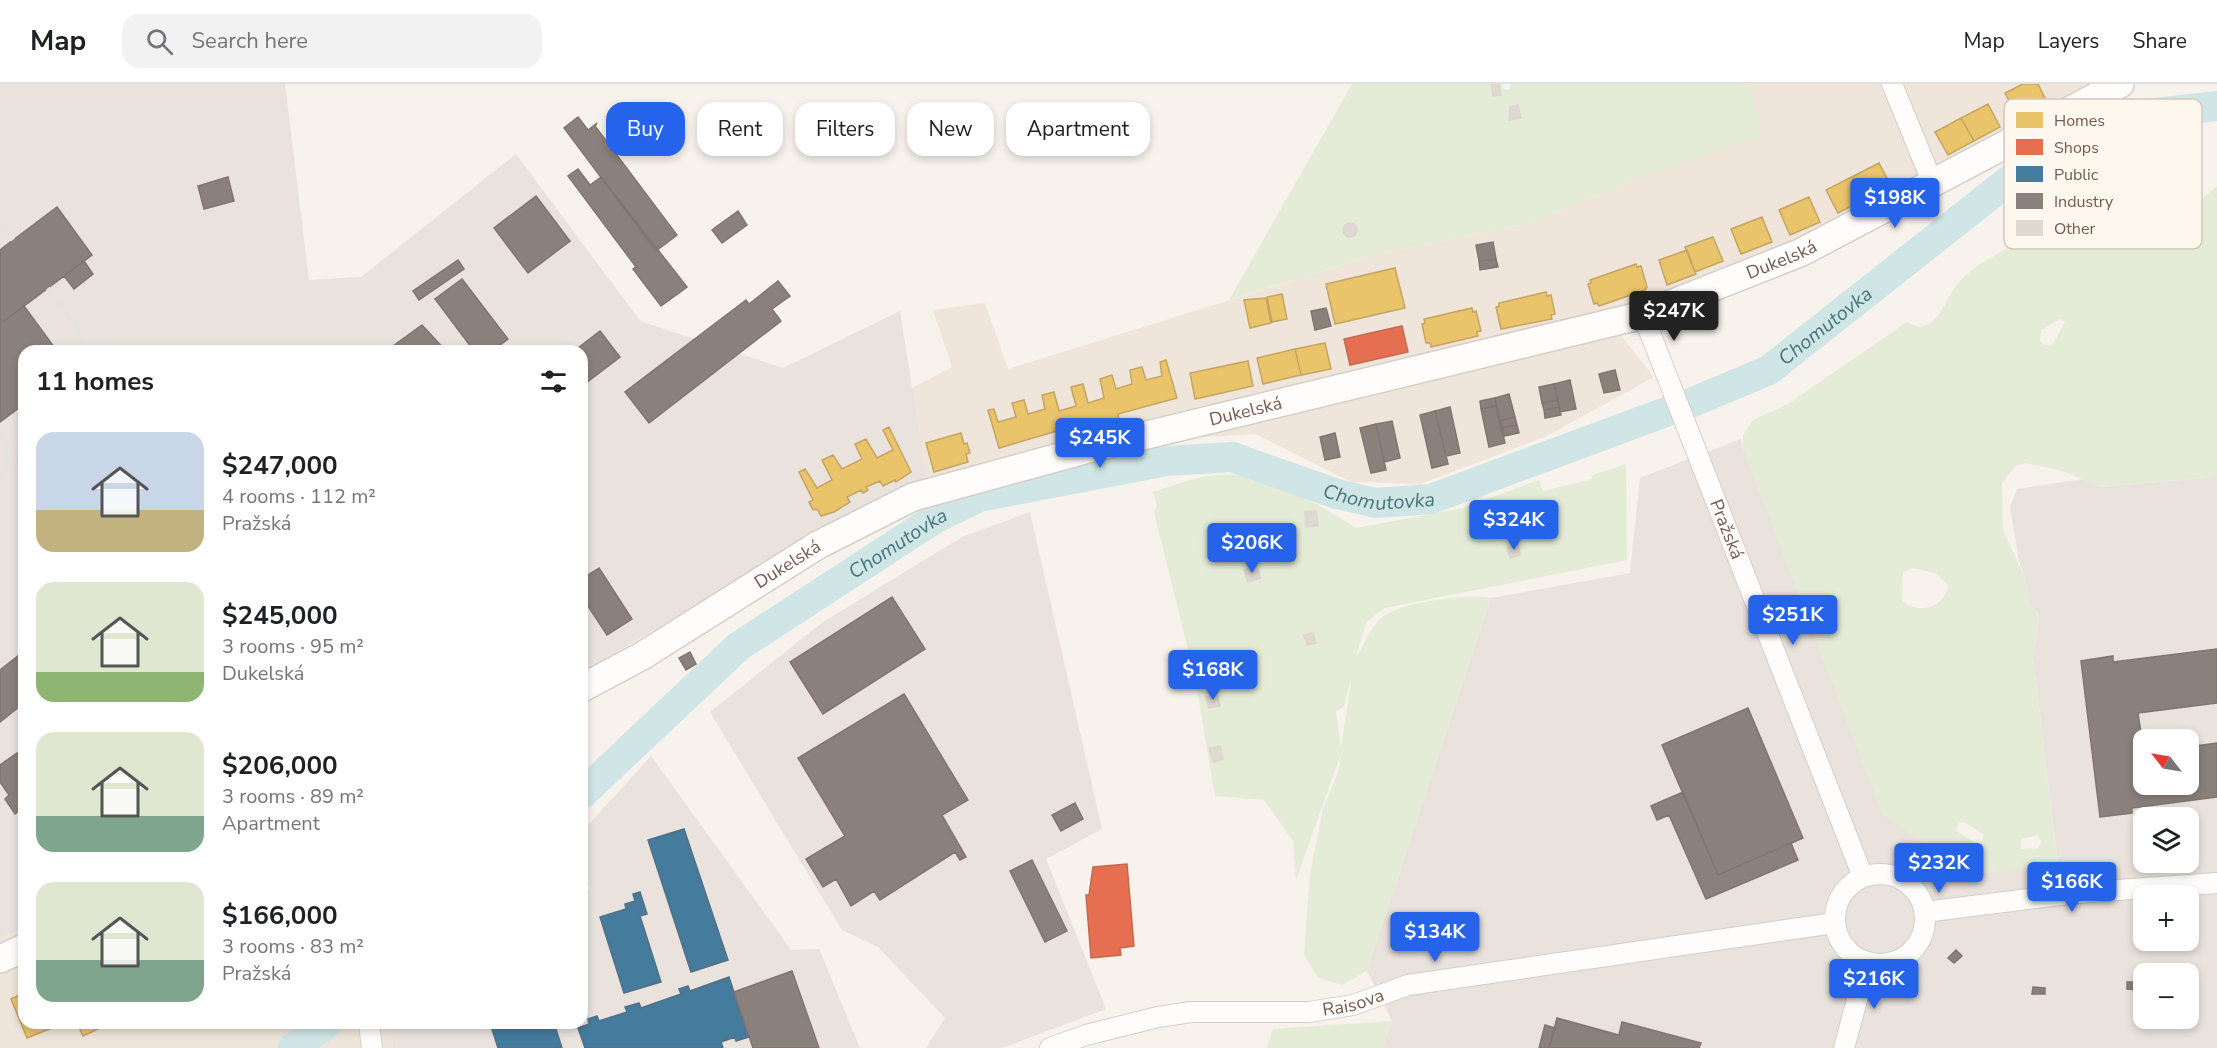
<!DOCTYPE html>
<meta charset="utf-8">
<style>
:root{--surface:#fff;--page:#f2f2f2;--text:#202124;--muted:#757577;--line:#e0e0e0;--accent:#2563eb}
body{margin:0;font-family:"Nunito Sans",sans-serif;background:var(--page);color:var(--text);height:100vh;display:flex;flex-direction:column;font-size:22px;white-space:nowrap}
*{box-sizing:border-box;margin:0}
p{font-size:20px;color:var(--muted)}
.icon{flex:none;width:33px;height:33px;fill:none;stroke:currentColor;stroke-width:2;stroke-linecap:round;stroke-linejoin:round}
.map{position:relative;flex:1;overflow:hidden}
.sheet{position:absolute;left:18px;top:261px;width:570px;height:684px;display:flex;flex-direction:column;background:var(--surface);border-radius:18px;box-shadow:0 3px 9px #0003}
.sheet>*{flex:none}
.banner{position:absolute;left:606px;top:18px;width:570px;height:54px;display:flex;gap:12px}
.needle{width:39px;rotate:301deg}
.controls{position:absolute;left:2133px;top:645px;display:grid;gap:12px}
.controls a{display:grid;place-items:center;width:66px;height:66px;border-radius:12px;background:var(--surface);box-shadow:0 3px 9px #0003;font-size:30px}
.price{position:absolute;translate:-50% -51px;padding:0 14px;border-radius:6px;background:var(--accent);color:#fff;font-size:20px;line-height:39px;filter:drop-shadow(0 2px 3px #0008)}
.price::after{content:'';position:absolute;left:50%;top:36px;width:18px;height:14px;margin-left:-9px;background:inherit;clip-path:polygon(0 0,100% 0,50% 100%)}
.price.selected{background:#222;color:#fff}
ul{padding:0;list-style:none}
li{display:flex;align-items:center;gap:18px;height:150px;padding:0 18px}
li span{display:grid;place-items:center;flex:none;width:168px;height:120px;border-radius:18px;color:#555}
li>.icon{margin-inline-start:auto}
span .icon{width:72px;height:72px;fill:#fffc;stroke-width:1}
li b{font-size:26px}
h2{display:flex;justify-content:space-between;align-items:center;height:72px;padding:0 18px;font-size:26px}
.pill{padding:0 21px;border-radius:18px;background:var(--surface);box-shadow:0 3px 9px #0003;font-size:21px;line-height:54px}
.pill.selected{background:var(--accent);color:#fff}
header{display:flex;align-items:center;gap:36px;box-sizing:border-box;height:84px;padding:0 30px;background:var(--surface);border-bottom:2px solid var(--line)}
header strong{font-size:28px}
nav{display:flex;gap:33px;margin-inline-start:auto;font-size:21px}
.search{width:420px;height:54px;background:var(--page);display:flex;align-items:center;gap:15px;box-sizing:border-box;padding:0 21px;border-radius:18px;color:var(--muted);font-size:22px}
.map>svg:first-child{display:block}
</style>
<header>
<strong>Map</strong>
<div class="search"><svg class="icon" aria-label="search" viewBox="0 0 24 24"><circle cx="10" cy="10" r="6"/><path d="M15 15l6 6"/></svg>Search here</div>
<nav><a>Map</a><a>Layers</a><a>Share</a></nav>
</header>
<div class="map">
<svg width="2217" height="964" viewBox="0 0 2217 964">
<rect width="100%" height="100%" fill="#f7f2ec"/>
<path fill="#efe5da" d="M1750,0H2098L1788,161L1643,221L1604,230L1654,293L1547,352L1420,400L1351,398L1255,350L1189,354L927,400L910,305L952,283L933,226L985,219L1008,285L1378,170L1531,139L1636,95L1761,52Z
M24,844V939H391L393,964H0V854Z"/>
<path fill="#e9e2dd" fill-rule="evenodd" d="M0,0H285L309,196L361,193L516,70L640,237L783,284L900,227L927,400L849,429L582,589V267H24V844L0,854Z
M1741,355L1743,365L1967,791L2058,779L2033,573L2039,534L2038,529L2030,523L2025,493L2019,477L2010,423L2017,405L2083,395L2101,403L2217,393V964H1382L1392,937L1367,887L1491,514L1630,489L1640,394ZM2144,656H2188V700H2144ZM2144,734H2188V778H2144ZM2144,812H2188V856H2144ZM2144,890H2188V934H2144Z
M1030,428L1102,745L1046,775L1106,925L1002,964H926L945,934L878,863L842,846L710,628L823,538L962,453Z
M651,672L791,866L819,865L860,964H393L391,939H454L458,942L460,939H582V813L590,804L582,793V748Z"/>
<path fill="#e4ecd8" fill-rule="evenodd" d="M1352,0H1491L1494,12L1501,11L1499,0H1502L1504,6L1510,5V0H1750L1762,52L1636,95L1531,139L1378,170L1229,216Z
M2217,102V393L2101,403L2063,387L2026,379L2016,382L2002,399L2003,446L2025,493L2030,522L2036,526L2039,534L2033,573L2058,780L1967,791L1882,730L1743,365V351L1753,336L1788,320L1907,238L1918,243C1942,240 1946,212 1960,197C1977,178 2005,168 2025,153C2031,149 2036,142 2042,138C2051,133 2067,127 2077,125C2109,120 2108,153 2136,152L2180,125L2191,124ZM2060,235L2065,238L2053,260L2044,261L2040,257L2041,246ZM1912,484L1935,489L1948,501C1946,523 1917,532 1902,516L1903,489ZM1964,738L1984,751L1982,758L1977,760L1956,747L1959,739ZM2038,751L2041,757L2039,764L2021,765V755Z
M1626,380L1627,476L1385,524L1366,538L1356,573C1364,562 1369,547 1378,537C1395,518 1468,509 1491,514L1367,887L1342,901L1318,894L1304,871L1310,790L1323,725L1339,686L1341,670L1296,796L1293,757L1264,716L1215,712L1195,594L1154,428L1157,421L1153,408C1175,401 1197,392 1220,391C1265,388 1319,420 1356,444L1463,424L1539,396L1543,407L1592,395V391ZM1352,593L1341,663L1336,628L1344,622Z
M1392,937L1382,964H1267L1273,945Z"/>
<path fill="#e9c46a" stroke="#c6a462" stroke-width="1.5" d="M2023,0H2038L2047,18L2018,33L2005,9Z
M1988,20L2000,43L1974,57L1961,34Z
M1961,34L1974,57L1948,71L1935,48Z
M1879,79L1891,102L1838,129L1826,106Z
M1809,113L1820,138L1790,151L1779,126Z
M1762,133L1772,158L1741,170L1731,145Z
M1713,153L1723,177L1695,188L1685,163Z
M1687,166L1696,190L1667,201L1659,176Z
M1636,180L1637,183L1641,182L1647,203L1645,206L1599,222L1597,219L1594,220L1588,200L1591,199L1590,196Z
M1395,184L1405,224L1335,240L1326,200Z
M1546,208L1547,212L1551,211L1555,230L1551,231L1552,235L1501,245L1496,223L1499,222V219Z
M1282,210L1287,235L1272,238L1267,213Z
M1266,214L1271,239L1250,244L1244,216Z
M1472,224L1473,228L1476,227L1481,247L1477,248L1478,252L1431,263L1430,259H1426L1422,240L1425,239L1424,235Z
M1325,259L1331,285L1301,291L1295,265Z
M1295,265L1301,291L1263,300L1257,274Z
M1166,276L1177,314L1118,330L1119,336L1058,353L1057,347L999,364L988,326L994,325L998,338L1016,333L1012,319L1024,316L1028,330L1045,325L1042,311L1054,308L1059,327L1076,322L1071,303L1083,300L1088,319L1104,314L1100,295L1112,291L1116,305L1132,300L1130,286L1142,283L1146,296L1162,292L1160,278Z
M1248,277L1253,302L1195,315L1190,289Z
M889,343L911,388L896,398L895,396L883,402L880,397L866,403L868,406L863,409L861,406L847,413L850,418L834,428L821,432L817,425L813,426L809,418L813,416L799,388L805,385L817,404L832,396L822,376L833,371L842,385L862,375L855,360L866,355L877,374L893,366L883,346Z
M961,349L964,360L967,359L970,369L966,370L968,378L934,388L926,359Z
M24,909V939H56L57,942L27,954L11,915Z
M77,939H111L83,952Z"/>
<path fill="#e76f51" stroke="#c46950" stroke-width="1.5" d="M1402,242L1408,268L1350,281L1344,255Z
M1127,780L1134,862L1120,864L1121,871L1091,874L1086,811H1089L1093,783Z"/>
<path fill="#457b9d" stroke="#537185" stroke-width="1.5" d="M684,745L728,876L691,888L648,756Z
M640,808L647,830L640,832L661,898L624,909L600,833L626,825L625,820L635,817L633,810Z
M729,893L749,953L736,957L735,953L721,958L723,964H585L578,944L589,940L588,935L597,932L599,937L627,928L625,923L639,919L641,924L681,910L679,905L688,902L690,907Z
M490,939H554L562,964H498Z"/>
<path fill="#8a817c" stroke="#83756e" stroke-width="1.5" d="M578,33L588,46L597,39L595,42L677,151L656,167L564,44Z
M578,85L590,101L601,93L687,203L661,222L633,185L636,183L568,92Z
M228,93L234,117L204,125L198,102Z
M536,112L570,157L528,189L494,144Z
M57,123L92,171L0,240V166Z
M738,127L747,141L722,159L712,146Z
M1493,158L1496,175L1479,177L1476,161Z
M1496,175L1498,183L1480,186L1479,177Z
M458,176L464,185L419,216L413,207Z
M84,177L93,190L74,205L64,192Z
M462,195L508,255L492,267H474L435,215Z
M778,197L790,212L772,225L781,237L649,339L625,308L746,216L749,220Z
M24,222L57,267H24V320L0,338V240Z
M1326,224L1331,242L1315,246L1311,227Z
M422,241L446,267H387L397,259Z
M600,247L620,273L582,302V267H574Z
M1615,286L1620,306L1604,309L1599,290Z
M1570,296L1576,325L1560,328L1554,300Z
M1554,300L1558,316L1542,319L1539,303Z
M1509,310L1515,333L1500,337L1495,314Z
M1495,314L1496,322L1481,325L1480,317Z
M1558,316L1559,323L1544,326L1542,319Z
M1496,322L1505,359L1489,363L1481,325Z
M1450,323L1460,369L1446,372L1435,327Z
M1559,323L1561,331L1545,334L1544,326Z
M1435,327L1448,380L1432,384L1420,331Z
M1515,333L1517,341L1502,344L1500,337Z
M1392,337L1400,374L1384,378L1376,340Z
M1376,340L1386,386L1371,389L1360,344Z
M1517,341L1519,349L1504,352L1502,344Z
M1335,349L1340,373L1325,376L1320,353Z
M599,484L632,535L607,551L582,513V495Z
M892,513L925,565L823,630L790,578Z
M2217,565V619L2138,629L2144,668V700H2188V663L2217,659V713L2132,724V729L2100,733L2081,577L2113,572V578Z
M23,568L24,619L0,638V586Z
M690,568L696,580L686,586L679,574Z
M904,610L968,716L942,731L966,773L960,776L955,768L880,816L874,807L851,822L836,795L823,803L806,775L845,752L798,674Z
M1748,624L1803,754L1718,791L1662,661Z
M17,669L24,679V723L15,730L5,715L9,711L0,698V681Z
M1683,708L1718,791L1791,759L1798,776L1706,815L1669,731L1657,736L1651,722Z
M1075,719L1083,735L1061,747L1052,731Z
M1032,776L1067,847L1045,858L1010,787Z
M1956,866L1962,872L1954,879L1948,874Z
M792,887L819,964H753L734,908Z
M2127,898H2139V906L2127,905Z
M2033,903L2045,904V910H2032Z
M1557,934L1619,951L1622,938L1701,959L1699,964H1549Z
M1545,941L1555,944L1549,964H1539Z"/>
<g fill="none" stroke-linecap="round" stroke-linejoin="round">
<g stroke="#cfe5e6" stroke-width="30">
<path id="s1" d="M582,710L739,562L936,434L979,413L1166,377L1232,373L1337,410L1376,419L1431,415L1693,318L1769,286L2008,97L2070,59L2147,30L2217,22"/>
<path d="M293,964L328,939"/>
</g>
</g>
<path fill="#e0d8d2" stroke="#dfd5cf" stroke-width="1.5" d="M1491,0H1499L1501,11L1493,12Z
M1518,21L1521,34L1509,36L1510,23Z
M1343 146a7 7 0 1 1 14 0a7 7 0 1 1-14 0Z
M1316,427L1318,442L1306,443L1305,428Z
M1518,461L1520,471L1510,474L1507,463Z
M1257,483L1261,494L1248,498L1244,486Z
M1313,549L1316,559L1307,561L1304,551Z
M1217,610L1220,622L1209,624L1206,613Z
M1220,662L1223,675L1213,678L1209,664Z"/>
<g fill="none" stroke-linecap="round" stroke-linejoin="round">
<defs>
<g id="street">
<path d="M1892,0L1933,100"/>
<path id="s2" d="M1643,231L1863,793"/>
<circle cx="1880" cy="835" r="45"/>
<path d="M1925,828L2076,809L2217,799"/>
<path d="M369,939L372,964"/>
<path id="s3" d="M1050,964L1086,951L1158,933L1191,928H1309L1353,921L1408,901L1834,839"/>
<path d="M1844,964L1867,879"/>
</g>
<g id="secondary">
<path id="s4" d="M582,604L642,572L818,461L913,413L1085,366L1643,231L1802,168L2120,0"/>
<path d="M0,875L24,864"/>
</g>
</defs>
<use href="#street" stroke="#d4cec7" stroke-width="22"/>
<use href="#secondary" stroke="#d6cfc8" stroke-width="30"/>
<use href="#street" stroke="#fefdfc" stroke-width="20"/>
<use href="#secondary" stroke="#fefdfc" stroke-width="27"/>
<path stroke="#e4e3e4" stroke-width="4.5" stroke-dasharray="9 6" stroke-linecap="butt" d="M0,139L13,156
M48,204L75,241L86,267
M0,346C12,362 10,376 0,393
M6,388L24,369"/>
</g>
<g text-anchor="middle" stroke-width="6" stroke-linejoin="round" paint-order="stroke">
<g font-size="18" fill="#735a4e" stroke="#fef7ee">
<text dy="6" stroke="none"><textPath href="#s4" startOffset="1284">Dukelská</textPath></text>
<text dy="6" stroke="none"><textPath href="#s4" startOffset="726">Dukelská</textPath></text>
<text dy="6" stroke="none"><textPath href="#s2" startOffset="230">Pražská</textPath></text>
<text dy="6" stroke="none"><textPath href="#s4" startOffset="240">Dukelská</textPath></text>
<text dy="6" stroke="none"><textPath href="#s3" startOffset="309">Raisova</textPath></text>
</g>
<g font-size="20" font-style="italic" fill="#47767d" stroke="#fef7ee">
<text dy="7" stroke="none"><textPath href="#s1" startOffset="1395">Chomutovka</textPath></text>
<text dy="7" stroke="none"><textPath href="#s1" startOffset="909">Chomutovka</textPath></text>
<text dy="7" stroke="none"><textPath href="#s1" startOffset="405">Chomutovka</textPath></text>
</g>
</g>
<rect x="2004" y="15" width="198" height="150" rx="9" fill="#fef7ee" stroke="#d4c8be" stroke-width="1.5"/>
<rect x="2016" y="28" width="27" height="16" fill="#e9c46a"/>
<rect x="2016" y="55" width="27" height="16" fill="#e76f51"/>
<rect x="2016" y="82" width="27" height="16" fill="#457b9d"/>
<rect x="2016" y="109" width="27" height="16" fill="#8a817c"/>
<rect x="2016" y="136" width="27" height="16" fill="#e0d8d2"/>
<g font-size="16" fill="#735a4e">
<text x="2054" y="42">Homes</text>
<text x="2054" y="69">Shops</text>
<text x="2054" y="96">Public</text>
<text x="2054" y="123">Industry</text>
<text x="2054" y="150">Other</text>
</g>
</svg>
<div class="controls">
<a><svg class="needle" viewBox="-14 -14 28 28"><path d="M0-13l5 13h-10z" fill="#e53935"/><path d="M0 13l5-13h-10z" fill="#757577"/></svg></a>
<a><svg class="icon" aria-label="layers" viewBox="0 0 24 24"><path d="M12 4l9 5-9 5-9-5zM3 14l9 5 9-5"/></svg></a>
<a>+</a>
<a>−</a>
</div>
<b class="price" style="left:1895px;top:145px">$198K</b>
<b class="price selected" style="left:1674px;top:258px">$247K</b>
<b class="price" style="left:1100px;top:385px">$245K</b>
<b class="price" style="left:1514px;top:467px">$324K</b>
<b class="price" style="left:1252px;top:490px">$206K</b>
<b class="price" style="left:1793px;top:562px">$251K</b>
<b class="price" style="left:1213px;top:617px">$168K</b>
<b class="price" style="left:1939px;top:810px">$232K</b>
<b class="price" style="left:2072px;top:829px">$166K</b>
<b class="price" style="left:1435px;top:879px">$134K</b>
<b class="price" style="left:1874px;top:926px">$216K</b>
<div class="banner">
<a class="pill selected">Buy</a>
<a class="pill">Rent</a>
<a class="pill">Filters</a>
<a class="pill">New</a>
<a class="pill">Apartment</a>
</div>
<section class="sheet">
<h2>11 homes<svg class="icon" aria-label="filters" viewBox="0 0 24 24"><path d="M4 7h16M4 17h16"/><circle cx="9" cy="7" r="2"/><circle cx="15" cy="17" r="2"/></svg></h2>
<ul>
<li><span style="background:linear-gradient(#c9d6e8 65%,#c2b280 0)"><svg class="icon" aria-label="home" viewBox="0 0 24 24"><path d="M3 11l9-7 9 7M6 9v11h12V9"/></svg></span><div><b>$247,000</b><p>4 rooms · 112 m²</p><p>Pražská</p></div></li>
<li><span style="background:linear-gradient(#dfe7d0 75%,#8fb573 0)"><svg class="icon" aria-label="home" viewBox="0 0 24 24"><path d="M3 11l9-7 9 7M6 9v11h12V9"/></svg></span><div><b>$245,000</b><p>3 rooms · 95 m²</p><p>Dukelská</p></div></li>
<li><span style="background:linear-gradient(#dfe7d0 70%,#7fa58c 0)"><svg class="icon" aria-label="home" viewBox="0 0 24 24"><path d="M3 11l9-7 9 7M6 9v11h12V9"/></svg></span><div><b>$206,000</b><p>3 rooms · 89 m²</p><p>Apartment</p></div></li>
<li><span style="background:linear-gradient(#dfe7d0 65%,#7fa58c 0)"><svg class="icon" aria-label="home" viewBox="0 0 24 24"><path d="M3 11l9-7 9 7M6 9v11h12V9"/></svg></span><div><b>$166,000</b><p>3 rooms · 83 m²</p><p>Pražská</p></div></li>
</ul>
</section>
</div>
